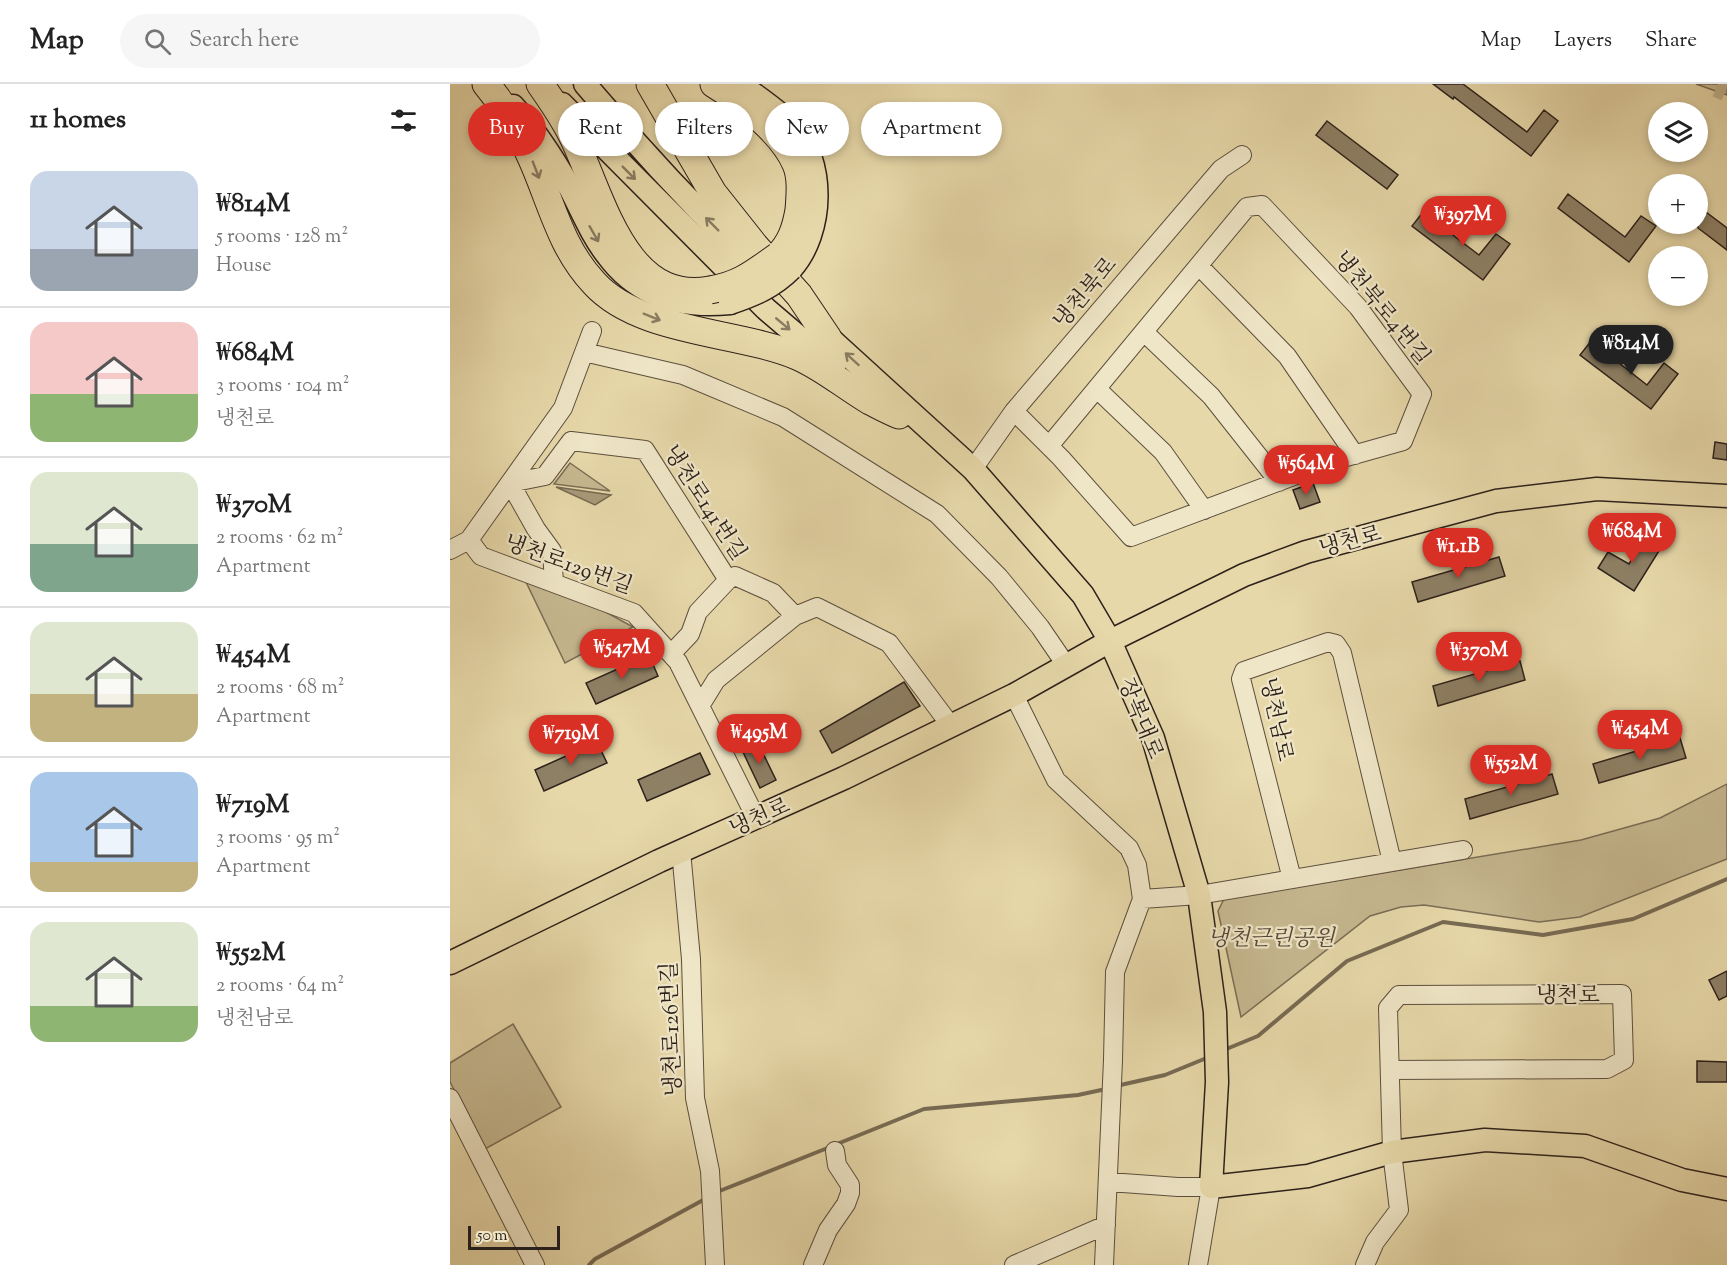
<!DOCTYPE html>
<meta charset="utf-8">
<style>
:root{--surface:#fff;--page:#f6f6f6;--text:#222;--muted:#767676;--line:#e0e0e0;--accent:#d93025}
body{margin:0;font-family:"Sorts Mill Goudy","Noto Serif KR",serif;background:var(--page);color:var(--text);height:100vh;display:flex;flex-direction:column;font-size:22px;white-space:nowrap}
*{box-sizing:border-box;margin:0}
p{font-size:20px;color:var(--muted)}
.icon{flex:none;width:33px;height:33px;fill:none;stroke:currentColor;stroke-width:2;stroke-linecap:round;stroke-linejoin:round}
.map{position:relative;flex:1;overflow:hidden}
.side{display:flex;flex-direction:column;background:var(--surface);width:450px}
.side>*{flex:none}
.banner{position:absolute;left:18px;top:18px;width:570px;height:54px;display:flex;gap:12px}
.controls{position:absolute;left:1198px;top:18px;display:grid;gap:12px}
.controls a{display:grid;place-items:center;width:60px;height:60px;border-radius:50%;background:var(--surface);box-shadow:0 3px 9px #0003;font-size:30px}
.scale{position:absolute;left:18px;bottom:15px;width:92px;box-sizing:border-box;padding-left:6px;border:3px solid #2d211b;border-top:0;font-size:16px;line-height:21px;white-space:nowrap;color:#2d211b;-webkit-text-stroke:4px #efe6c7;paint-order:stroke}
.price{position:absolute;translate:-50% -51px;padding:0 14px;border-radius:21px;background:var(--accent);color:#fff;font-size:20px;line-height:39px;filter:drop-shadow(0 2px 3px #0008)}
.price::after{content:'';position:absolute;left:50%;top:36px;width:18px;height:14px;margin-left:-9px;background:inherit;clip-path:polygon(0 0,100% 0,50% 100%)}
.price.selected{background:#222;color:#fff}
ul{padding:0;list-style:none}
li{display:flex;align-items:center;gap:18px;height:150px;padding:0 30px}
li+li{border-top:2px solid var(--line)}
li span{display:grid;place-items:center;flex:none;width:168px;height:120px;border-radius:18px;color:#555}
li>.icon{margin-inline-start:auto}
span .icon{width:72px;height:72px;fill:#fffc;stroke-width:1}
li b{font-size:26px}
h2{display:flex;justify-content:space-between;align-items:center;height:72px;padding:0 30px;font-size:26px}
.pill{padding:0 21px;border-radius:27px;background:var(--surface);box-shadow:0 3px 9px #0003;font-size:21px;line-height:54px}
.pill.selected{background:var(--accent);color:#fff}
header{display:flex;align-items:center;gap:36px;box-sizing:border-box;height:84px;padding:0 30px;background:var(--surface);border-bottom:2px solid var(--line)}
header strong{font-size:28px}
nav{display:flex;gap:33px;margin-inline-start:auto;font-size:21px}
.search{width:420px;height:54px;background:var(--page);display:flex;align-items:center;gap:15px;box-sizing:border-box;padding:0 21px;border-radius:33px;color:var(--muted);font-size:22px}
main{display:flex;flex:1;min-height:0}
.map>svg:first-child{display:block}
</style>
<header>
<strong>Map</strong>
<div class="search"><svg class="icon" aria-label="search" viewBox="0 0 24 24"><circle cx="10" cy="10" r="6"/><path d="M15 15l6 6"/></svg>Search here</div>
<nav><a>Map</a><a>Layers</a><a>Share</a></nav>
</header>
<main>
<section class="side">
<h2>11 homes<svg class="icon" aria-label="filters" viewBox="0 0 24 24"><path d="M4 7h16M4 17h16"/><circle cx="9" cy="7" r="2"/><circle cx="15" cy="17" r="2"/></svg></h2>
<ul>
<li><span style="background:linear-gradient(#c9d6e8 65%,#9aa5b1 0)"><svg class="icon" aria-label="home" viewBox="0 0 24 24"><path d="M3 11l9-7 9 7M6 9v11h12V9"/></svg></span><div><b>₩814M</b><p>5 rooms · 128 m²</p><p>House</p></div></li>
<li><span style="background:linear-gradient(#f6c9c9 60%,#8fb573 0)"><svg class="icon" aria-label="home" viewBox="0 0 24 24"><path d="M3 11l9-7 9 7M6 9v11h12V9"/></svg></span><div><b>₩684M</b><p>3 rooms · 104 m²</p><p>냉천로</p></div></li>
<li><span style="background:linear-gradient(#dfe7d0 60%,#7fa58c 0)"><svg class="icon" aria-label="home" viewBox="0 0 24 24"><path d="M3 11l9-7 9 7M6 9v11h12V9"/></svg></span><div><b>₩370M</b><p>2 rooms · 62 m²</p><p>Apartment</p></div></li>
<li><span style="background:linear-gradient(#dfe7d0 60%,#c2b280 0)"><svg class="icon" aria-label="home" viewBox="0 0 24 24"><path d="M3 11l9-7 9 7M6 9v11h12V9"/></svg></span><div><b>₩454M</b><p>2 rooms · 68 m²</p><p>Apartment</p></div></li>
<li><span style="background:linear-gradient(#a9c7e8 75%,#c2b280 0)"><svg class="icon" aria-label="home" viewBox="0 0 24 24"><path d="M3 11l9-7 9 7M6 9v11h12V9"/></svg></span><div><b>₩719M</b><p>3 rooms · 95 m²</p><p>Apartment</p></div></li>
<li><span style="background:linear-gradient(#dfe7d0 70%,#8fb573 0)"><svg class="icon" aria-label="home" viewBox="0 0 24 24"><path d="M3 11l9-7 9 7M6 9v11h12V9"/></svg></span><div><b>₩552M</b><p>2 rooms · 64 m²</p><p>냉천남로</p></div></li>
</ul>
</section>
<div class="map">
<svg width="1277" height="1181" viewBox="0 0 1277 1181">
<rect width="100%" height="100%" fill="#e7d8a9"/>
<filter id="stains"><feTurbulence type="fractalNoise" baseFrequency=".00333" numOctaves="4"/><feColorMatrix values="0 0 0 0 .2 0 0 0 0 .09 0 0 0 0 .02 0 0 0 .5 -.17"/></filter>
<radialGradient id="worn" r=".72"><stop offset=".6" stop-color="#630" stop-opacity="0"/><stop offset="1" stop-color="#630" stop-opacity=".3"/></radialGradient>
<path fill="#c7b991" stroke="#7a6d56" stroke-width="1.5" d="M1246,0H1277V11Z
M120,379L160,407L104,400Z
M75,496L132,515L183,543L115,579Z
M1277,700V775L1130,833L1089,838L974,821L951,823L920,832L791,933L768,827L774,815L1131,756L1210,734Z
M63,940L111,1023L35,1065L0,998V979Z"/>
<path fill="#a89a79" stroke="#776a53" stroke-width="1.5" d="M106,403L161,411L145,421Z"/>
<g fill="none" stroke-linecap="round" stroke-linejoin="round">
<path stroke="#776a53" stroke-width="4" d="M774,966L808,952L897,877L993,838L1093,851L1183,835L1277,795
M666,1002L715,991L759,973
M387,1060L474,1025L628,1011L656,1005
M267,1108L380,1063
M139,1181L145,1175L255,1115"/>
</g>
<path fill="#8e8065" stroke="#2d211b" stroke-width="1.5" d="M983,0H1013L1077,48L1094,26L1108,37L1081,72L1004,13L1003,15Z
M877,37L948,91L937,105L866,51Z
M1118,110L1175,153L1191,132L1206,142L1179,178L1108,124Z
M1248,122L1277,144V166L1248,144Z
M973,128L1029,171L1046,150L1060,160L1033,196L962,142Z
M1141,257L1197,301L1214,279L1228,290L1201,325L1130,271Z
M1265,358L1277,360V376L1263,374Z
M863,399L870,418L850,425L843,406Z
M1196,452L1212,462L1184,507L1148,484L1158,468L1179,480Z
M1049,473L1055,492L968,518L962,498Z
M199,571L208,592L146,620L136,599Z
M1070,577L1075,596L988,622L983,602Z
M454,598L470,622L382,669L370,647Z
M1230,654L1236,674L1149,699L1143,680Z
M147,658L157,679L94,707L85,686Z
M308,659L326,696L310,704L292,666Z
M250,669L260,690L197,717L188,696Z
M1102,690L1108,710L1020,735L1015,715Z
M1277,887V912L1269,916L1259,896Z
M1247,977L1277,978V998H1247Z"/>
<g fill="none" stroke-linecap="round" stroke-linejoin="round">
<path stroke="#c2b38d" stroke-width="27" stroke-dasharray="27 14" stroke-linecap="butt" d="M1268,0L1277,4"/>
<defs>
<path id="minor" d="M749,182L837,272L905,371
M694,248L761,312L829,398
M134,268L233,291L333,333L487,430L549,493L590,543L616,581
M647,305L713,368L754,426
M564,327L611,374L681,453L889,375L953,357L972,310L908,223L812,121L797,123L599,362
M121,357L195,366L278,496
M523,385L564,327L771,85L792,71
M19,456L31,472L184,529L228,578L306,734
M0,466L19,456L113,324L142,247
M104,499L102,467L86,445L60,399L95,392L121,357
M221,570L240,550L248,528L278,496L285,492L323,509L345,532
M564,611L606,696L679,764L687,781L692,815
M250,622L266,596L345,532L367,523L439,559L501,642
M231,767L241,875L245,1014L260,1087L265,1181
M842,795L791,595L794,587L878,558L886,560L892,569L942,778
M0,1014L85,1181
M659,1098L728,1103H761L748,1181
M363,1181L378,1146L396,1120L400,1109V1101L387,1081L385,1067
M564,1181L656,1141
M654,1181L663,976L665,888L692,815L749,811L1013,766
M915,1181L925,1158L949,1126L942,1068L938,924L949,911L1172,910L1174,976L1157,985L940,986"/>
<path id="major" d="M135,0C193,69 254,134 319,196
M290,0C307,13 326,25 341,40C376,77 374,148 341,185
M112,20L316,225L384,283
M63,22C86,47 103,74 120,104C132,127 142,152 158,172C189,213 231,224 280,219
M366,242L523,385L633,511L660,557L703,654L749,811L765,928L767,998L761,1103L858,1092L942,1068L1035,1056L1135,1062L1232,1096L1277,1105
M0,879L209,777L394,694L564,611L660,557L794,491L856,468L1046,417L1147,405L1277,412"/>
<path id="highway" d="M36,0C54,22 70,47 81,73C101,117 110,163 144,199C189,249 287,247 347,272C373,283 396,303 420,317C430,322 439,327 449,331
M90,0C102,17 113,33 122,51C151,108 173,222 260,206
M200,0L263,109L305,162L349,211L378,254
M264,0C292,17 333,49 346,80C352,94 350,112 349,126C346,144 341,159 328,172"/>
</defs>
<use href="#minor" stroke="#5c4f3e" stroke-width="20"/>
<use href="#major" stroke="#2d211b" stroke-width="25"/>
<use href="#highway" stroke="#2d211b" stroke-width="29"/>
<use href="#minor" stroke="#efe6c7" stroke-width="18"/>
<use href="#major" stroke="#e7d8a9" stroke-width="22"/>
<use href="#highway" stroke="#e7d8a9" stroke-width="27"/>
<defs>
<path id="major-bridge" d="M280,219C304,211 323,203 341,185"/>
<path id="highway-bridge" d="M260,206C290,201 304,189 328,172"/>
</defs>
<use href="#major-bridge" stroke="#2d211b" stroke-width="25" stroke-linecap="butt"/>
<use href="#highway-bridge" stroke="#2d211b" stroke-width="29" stroke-linecap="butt"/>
<use href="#major-bridge" stroke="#e7d8a9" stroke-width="22"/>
<use href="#highway-bridge" stroke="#e7d8a9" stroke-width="27"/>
</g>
<defs><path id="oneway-shaft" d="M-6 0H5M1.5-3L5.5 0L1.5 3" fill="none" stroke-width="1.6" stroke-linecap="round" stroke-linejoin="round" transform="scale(1.5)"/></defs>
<g stroke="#8a7c62">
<use href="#oneway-shaft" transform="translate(86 86) rotate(69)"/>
<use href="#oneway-shaft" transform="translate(179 89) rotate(45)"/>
<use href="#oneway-shaft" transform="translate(262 140) rotate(-135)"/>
<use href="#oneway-shaft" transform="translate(144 150) rotate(60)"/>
<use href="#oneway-shaft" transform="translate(202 233) rotate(22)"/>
<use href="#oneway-shaft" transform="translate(333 240) rotate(40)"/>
<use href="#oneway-shaft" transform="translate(402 275) rotate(-138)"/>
</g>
<g text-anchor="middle" stroke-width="4.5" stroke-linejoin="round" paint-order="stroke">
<g font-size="22" fill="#2d211b" stroke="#efe6c7">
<text transform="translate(634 208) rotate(-50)" y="8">냉천북로</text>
<text transform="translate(933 223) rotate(51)" y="8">냉천북로4번길</text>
<text transform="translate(256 418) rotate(57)" y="8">냉천로141번길</text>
<text transform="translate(900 456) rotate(-15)" y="8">냉천로</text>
<text transform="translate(119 479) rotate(20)" y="8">냉천로129번길</text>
<text transform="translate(692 634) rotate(68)" y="8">장복대로</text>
<text transform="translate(828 635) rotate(78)" y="8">냉천남로</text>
<text transform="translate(309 732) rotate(-24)" y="8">냉천로</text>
<text x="1118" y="918">냉천로</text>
<text transform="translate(220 945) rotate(-92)" y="8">냉천로126번길</text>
</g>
<g font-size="22" font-style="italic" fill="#544738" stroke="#efe6c7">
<text x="821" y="861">냉천근린공원</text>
</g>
</g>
<rect width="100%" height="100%" filter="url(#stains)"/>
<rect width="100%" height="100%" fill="url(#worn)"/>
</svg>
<div class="controls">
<a><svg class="icon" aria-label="layers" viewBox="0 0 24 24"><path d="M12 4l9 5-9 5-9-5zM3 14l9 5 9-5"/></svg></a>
<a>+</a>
<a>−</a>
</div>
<div class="scale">50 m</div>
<b class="price" style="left:1013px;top:163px">₩397M</b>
<b class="price selected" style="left:1181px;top:292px">₩814M</b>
<b class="price" style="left:856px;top:412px">₩564M</b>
<b class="price" style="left:1182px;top:480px">₩684M</b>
<b class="price" style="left:1008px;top:495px">₩1.1B</b>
<b class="price" style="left:172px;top:596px">₩547M</b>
<b class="price" style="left:1029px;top:599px">₩370M</b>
<b class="price" style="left:1190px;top:677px">₩454M</b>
<b class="price" style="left:309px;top:681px">₩495M</b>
<b class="price" style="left:121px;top:682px">₩719M</b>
<b class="price" style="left:1061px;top:712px">₩552M</b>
<div class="banner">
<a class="pill selected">Buy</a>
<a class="pill">Rent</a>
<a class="pill">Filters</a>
<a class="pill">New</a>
<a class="pill">Apartment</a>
</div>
</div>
</main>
